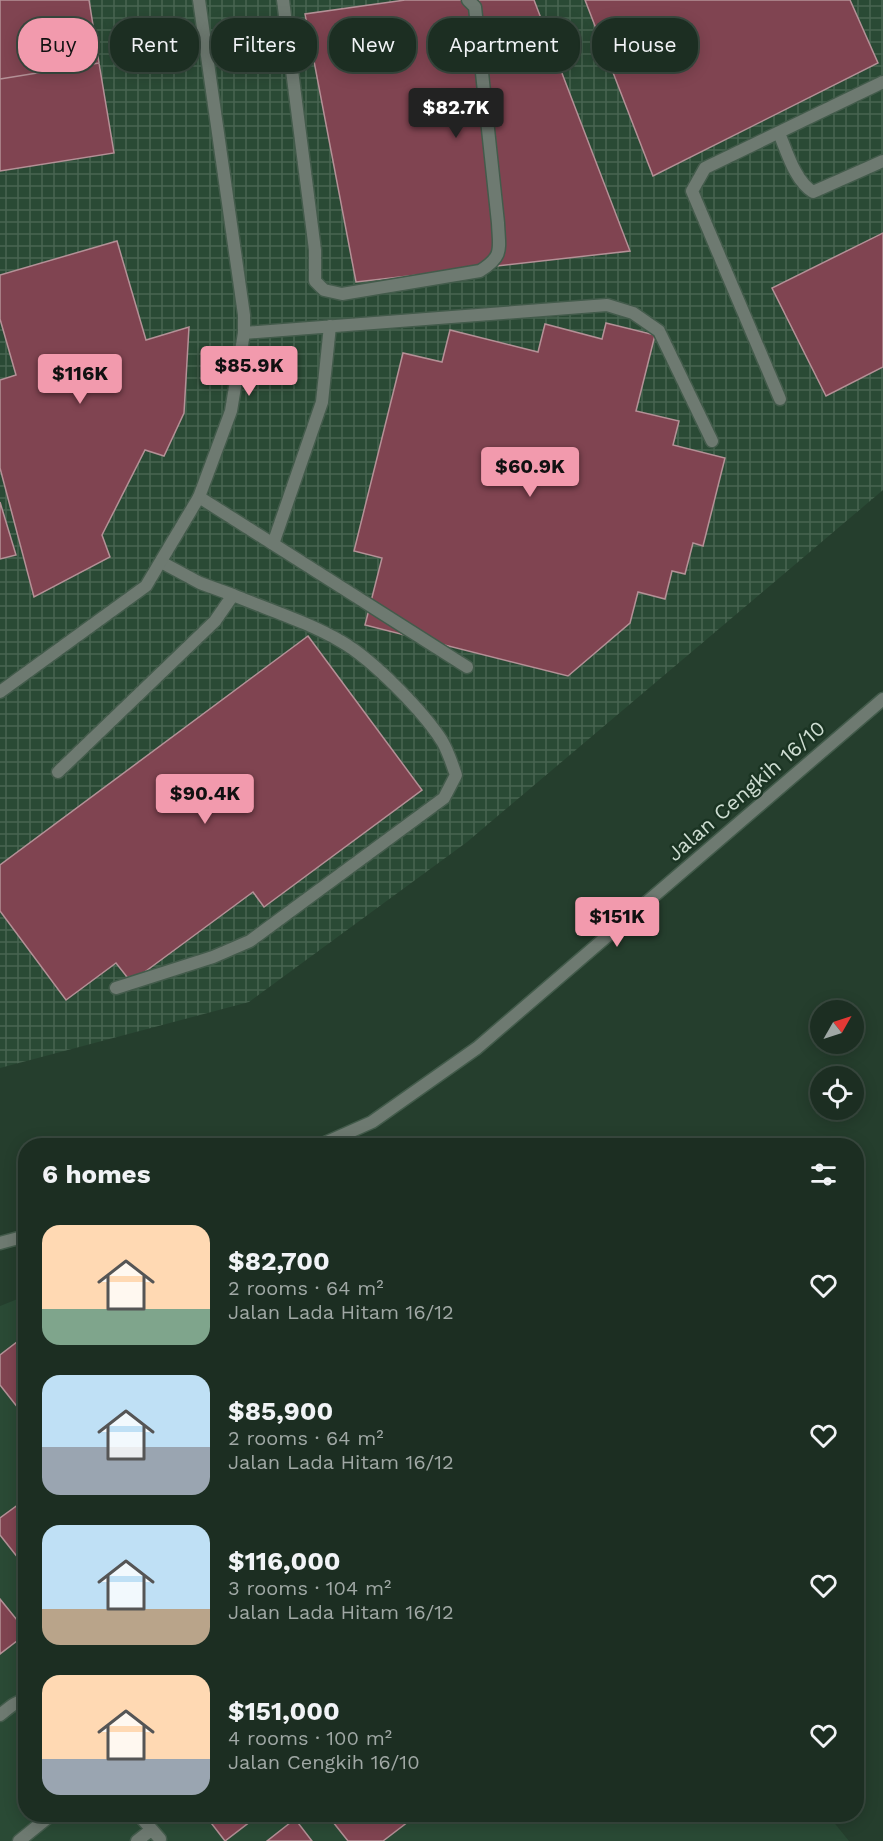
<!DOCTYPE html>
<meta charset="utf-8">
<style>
:root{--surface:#1c2e22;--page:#293a2f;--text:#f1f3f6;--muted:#a0a8a5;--line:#3a4a40;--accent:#f29aad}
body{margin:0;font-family:"Work Sans",sans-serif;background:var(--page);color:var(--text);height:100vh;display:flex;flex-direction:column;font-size:22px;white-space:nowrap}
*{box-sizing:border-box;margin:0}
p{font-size:20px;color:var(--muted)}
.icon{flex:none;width:33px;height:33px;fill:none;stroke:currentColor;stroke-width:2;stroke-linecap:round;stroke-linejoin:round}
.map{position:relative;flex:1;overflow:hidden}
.panel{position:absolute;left:18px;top:1138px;width:846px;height:684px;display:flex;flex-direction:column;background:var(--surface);border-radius:24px;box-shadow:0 3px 15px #0003,0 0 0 2px var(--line)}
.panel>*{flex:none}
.banner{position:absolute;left:18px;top:18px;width:848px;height:54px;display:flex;gap:12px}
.needle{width:39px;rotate:51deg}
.tools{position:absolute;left:810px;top:1000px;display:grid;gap:12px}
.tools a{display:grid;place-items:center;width:54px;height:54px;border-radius:50%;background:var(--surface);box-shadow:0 3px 15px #0003,0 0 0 2px var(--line);font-size:30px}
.price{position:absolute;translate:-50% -51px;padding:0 14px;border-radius:6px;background:var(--accent);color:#111;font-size:20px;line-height:39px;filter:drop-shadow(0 2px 3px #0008)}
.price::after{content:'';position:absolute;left:50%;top:36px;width:18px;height:14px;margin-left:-9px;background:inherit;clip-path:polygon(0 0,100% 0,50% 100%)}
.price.selected{background:#222;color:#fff}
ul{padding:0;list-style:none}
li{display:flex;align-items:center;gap:18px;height:150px;padding:0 24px}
li span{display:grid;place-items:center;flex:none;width:168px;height:120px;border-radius:18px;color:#555}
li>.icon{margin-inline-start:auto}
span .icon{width:72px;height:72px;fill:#fffc;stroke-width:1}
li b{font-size:26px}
h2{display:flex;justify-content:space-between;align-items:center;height:72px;padding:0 24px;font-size:26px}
.tag{padding:0 21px;border-radius:24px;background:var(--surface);box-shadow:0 3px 15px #0003,0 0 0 2px var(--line);font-size:21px;line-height:54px}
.tag.selected{background:var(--accent);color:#111}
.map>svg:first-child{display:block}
</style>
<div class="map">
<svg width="883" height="1841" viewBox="0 0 883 1841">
<defs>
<pattern id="industrial-grid" width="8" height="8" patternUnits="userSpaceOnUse" patternTransform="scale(1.5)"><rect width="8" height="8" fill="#2a4a35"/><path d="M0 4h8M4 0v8" fill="none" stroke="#486451"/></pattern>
</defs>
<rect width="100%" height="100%" fill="#253e2d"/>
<path fill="#2a4a35" d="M25,1296L26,1815H828L849,1841H0V1306Z"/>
<path fill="url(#industrial-grid)" d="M0,0H883V490L467,842L249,1002L0,1068Z"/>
<path fill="#804451" stroke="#b49197" stroke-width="1.5" d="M0,0H89L99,63L0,79Z
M405,0H534L630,251L356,282L305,14Z
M585,0H850L878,63L653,176Z
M99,63L114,153L0,171V79Z
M883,233V367L826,396L772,288Z
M117,241L146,340L189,327L184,413L164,456L145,450L102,535L110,557L34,597L0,468V380L16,375L0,319V275Z
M606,323L655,335L636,411L679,421L673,445L725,458L703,546L693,543L685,574L672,571L665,599L638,592L630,623L568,676L365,625L382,558L354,551L403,353L442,362L450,330L538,352L545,324L602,339Z
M0,502L16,555L0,559Z
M308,636L422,790L264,907L253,892L131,982L116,963L66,1000L0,911V865Z
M26,1335V1418L0,1385V1355Z
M26,1499V1568L0,1535V1518Z
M0,1599L26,1631V1634L0,1654Z
M205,1815H259L225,1841Z
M331,1815H417L383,1841H348L329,1817Z
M295,1819L312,1841H267Z"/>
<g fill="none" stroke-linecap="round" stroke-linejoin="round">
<defs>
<path id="service" d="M283,0L315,250V281L324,290L342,294L480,271C504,256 499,249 498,223L475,7L468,0
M779,133C787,152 795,181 813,192L883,161
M244,333L607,305L633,313L659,331L712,441
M780,399L692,191L705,168L883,82
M199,497L467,667
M273,544L322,402L330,326
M58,772L215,621L233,595L200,583L161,562
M116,988L213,957L250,941L444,798L456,775C452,764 448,751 442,741C423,711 373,660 342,642C308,622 269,610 233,595
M0,1715C8,1709 15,1701 26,1700
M139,1815L160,1839
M19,1841L51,1815
M137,1841L151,1830"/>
<path id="minor" d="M0,692L146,586L199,497L231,411L244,333V315L199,0"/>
<path id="tertiary" d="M318,1146L372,1122L477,1048L883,699
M0,1243L26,1236"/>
</defs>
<use href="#service" stroke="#435b4b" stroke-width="15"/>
<use href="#minor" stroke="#435b4b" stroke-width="15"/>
<use href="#tertiary" stroke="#435b4b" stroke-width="15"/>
<use href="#service" stroke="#6e7a71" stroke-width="12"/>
<use href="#minor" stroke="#6e7a71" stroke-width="12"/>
<use href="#tertiary" stroke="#6e7a71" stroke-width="12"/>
</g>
<g text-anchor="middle" stroke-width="5" stroke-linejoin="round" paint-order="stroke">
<g font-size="21" fill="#ceddd2" stroke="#1b3423">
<text transform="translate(746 791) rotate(-41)" y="7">Jalan Cengkih 16/10</text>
</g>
</g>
</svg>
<div class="tools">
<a><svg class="needle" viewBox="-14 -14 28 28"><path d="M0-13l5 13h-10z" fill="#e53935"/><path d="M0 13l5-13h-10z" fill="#a0a8a5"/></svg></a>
<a><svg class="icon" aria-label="locate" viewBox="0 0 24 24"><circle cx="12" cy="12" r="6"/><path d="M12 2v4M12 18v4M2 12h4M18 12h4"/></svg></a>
</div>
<b class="price selected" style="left:456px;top:139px">$82.7K</b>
<b class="price" style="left:249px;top:397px">$85.9K</b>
<b class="price" style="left:80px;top:405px">$116K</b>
<b class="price" style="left:530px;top:498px">$60.9K</b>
<b class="price" style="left:205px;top:825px">$90.4K</b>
<b class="price" style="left:617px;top:948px">$151K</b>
<div class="banner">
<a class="tag selected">Buy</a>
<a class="tag">Rent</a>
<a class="tag">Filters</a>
<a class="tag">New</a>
<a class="tag">Apartment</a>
<a class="tag">House</a>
</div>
<section class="panel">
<h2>6 homes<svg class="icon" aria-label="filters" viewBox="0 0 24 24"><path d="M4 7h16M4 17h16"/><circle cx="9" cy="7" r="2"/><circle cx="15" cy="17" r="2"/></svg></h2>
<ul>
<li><span style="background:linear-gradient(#ffd9b3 70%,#7fa58c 0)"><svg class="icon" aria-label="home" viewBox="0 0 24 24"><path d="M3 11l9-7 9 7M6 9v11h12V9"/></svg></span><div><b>$82,700</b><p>2 rooms · 64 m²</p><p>Jalan Lada Hitam 16/12</p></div><svg class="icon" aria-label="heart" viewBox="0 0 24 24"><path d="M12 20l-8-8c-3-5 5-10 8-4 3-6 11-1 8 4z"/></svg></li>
<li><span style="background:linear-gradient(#bfe0f5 60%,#9aa5b1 0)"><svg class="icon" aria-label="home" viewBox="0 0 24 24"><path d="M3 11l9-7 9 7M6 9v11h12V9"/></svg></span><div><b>$85,900</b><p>2 rooms · 64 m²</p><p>Jalan Lada Hitam 16/12</p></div><svg class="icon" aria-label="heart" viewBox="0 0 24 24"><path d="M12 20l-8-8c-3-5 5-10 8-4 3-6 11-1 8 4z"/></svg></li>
<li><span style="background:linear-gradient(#bfe0f5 70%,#b9a48a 0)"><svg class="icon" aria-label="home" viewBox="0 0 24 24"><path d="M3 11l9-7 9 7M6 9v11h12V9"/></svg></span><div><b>$116,000</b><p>3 rooms · 104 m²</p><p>Jalan Lada Hitam 16/12</p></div><svg class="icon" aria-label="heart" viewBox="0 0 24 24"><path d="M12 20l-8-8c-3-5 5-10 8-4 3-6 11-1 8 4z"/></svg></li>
<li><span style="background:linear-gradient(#ffd9b3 70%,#9aa5b1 0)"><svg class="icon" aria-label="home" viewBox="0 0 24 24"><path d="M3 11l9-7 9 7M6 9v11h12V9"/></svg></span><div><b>$151,000</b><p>4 rooms · 100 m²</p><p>Jalan Cengkih 16/10</p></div><svg class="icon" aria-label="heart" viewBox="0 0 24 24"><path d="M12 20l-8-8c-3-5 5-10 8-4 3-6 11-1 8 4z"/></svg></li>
</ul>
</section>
</div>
